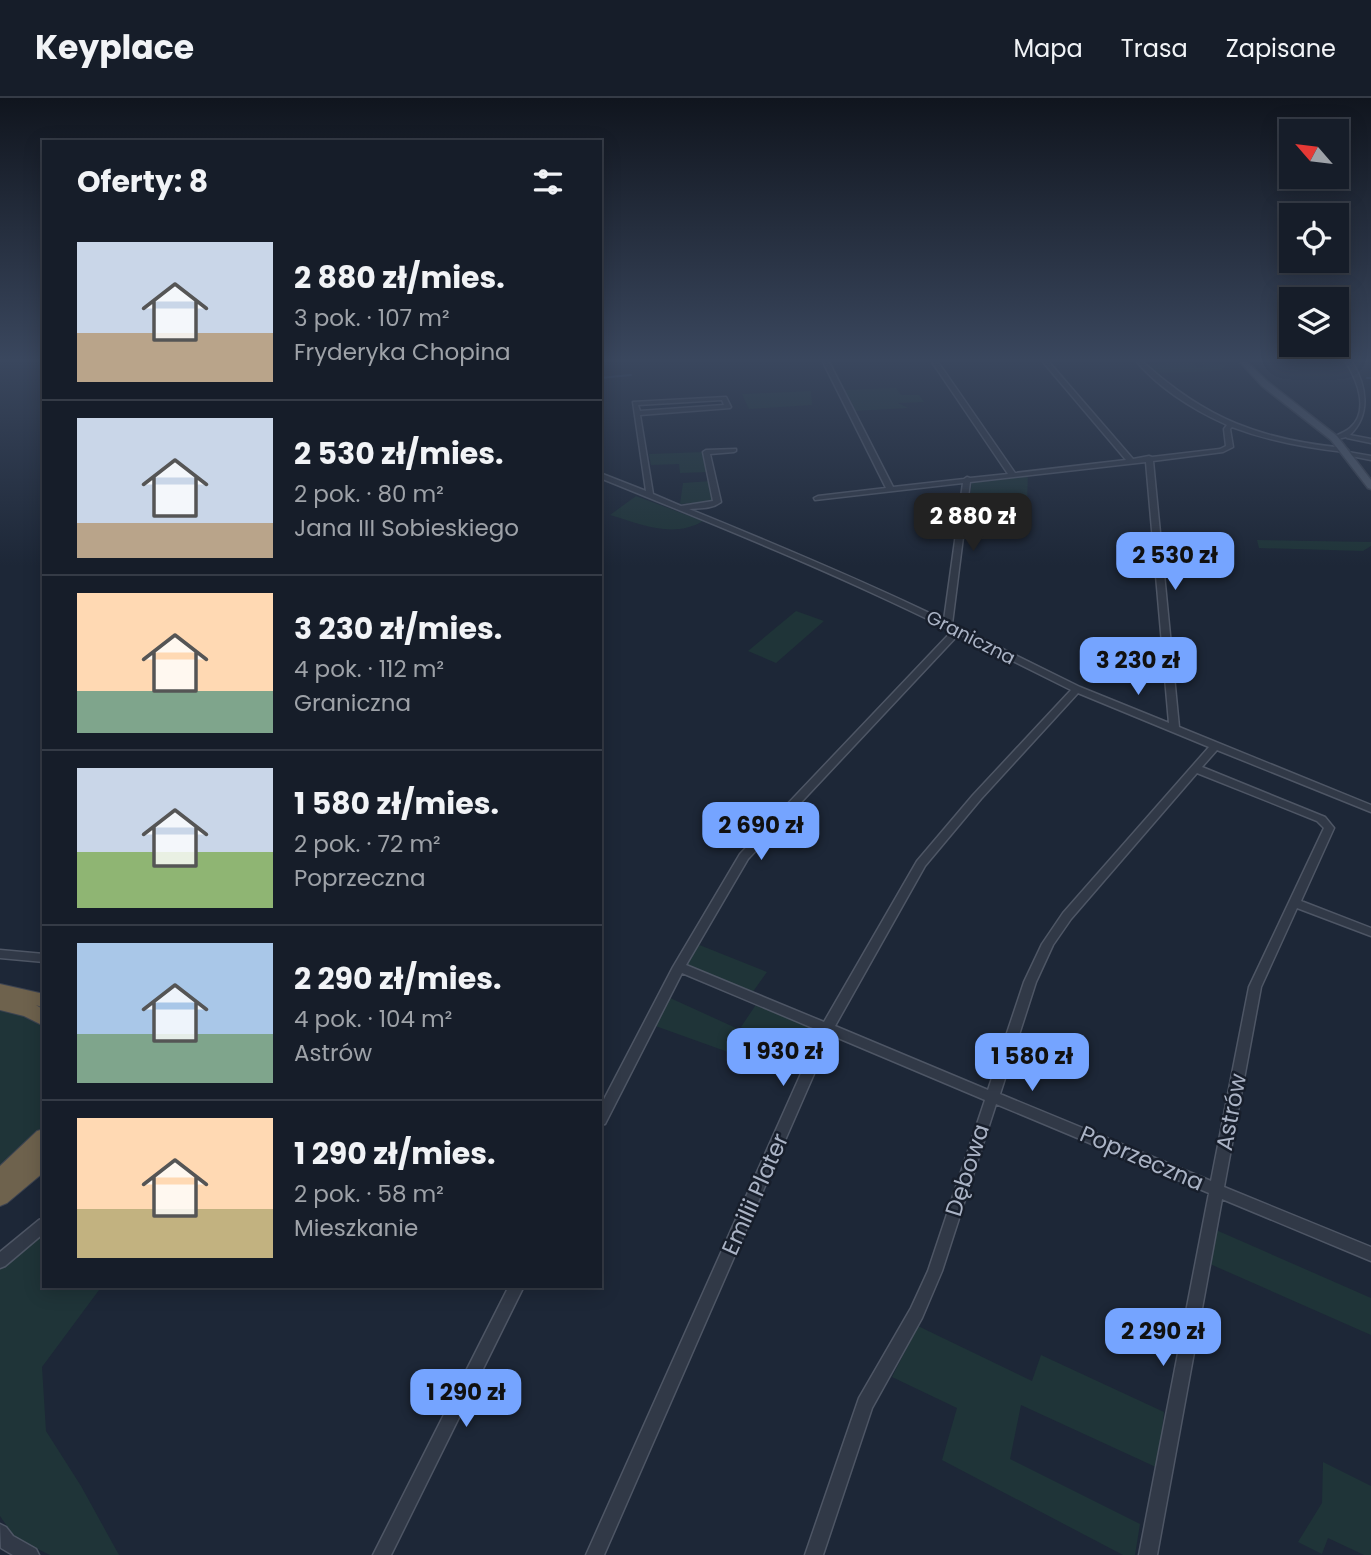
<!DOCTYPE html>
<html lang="pl">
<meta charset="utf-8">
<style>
:root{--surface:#161d29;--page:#1f2631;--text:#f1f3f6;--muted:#9ea2a8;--line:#353b46;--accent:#75a4ff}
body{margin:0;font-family:Poppins,sans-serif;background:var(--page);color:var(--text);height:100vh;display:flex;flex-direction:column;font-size:26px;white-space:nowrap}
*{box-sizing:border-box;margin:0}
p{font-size:23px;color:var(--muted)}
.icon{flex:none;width:38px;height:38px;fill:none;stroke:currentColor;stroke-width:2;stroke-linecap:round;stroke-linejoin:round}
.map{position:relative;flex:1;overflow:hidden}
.details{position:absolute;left:42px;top:42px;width:560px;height:1148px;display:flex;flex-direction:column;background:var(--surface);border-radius:0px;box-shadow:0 4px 18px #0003,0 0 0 2px var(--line)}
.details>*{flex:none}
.needle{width:46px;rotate:298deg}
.controls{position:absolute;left:1279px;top:21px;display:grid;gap:14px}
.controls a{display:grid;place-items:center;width:70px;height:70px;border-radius:0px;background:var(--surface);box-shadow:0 4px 18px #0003,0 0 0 2px var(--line);font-size:35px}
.price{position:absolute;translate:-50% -60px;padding:0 16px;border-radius:14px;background:var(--accent);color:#111;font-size:23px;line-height:46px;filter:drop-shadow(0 2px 4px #0008)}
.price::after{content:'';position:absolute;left:50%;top:42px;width:21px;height:16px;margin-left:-10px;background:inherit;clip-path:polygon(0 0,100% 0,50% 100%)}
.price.on{background:#222;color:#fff}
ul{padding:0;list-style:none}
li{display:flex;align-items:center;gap:21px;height:175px;padding:0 35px}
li+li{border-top:2px solid var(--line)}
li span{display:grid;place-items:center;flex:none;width:196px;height:140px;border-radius:0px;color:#555}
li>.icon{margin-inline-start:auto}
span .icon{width:84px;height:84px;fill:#fffc;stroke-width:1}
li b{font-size:30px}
h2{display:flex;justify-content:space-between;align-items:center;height:84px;padding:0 35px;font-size:30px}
header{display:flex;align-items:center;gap:42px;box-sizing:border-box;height:98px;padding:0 35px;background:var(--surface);border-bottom:2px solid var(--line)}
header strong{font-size:33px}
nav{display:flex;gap:38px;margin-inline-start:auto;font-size:24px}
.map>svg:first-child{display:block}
</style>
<header>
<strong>Keyplace</strong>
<nav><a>Mapa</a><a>Trasa</a><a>Zapisane</a></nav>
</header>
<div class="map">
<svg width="1371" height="1457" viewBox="0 0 1371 1457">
<rect width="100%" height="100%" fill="#1d2737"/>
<path fill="#1f3438" d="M1164,264L1193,265L1199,270L1205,268L1198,264L1227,267L1219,273L1156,275L1145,266L1165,267Z
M896,290L901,297H919L924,304L898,305L908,310L854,313L844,292Z
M811,293L812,307L749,311L742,296Z
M704,354L708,374L680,375L679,366L651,367L649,356Z
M1028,376L1027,404L970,399L972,382Z
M711,383L715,400L713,404L680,406L683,385Z
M636,398L703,423C673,441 641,426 610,417Z
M1257,442L1371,444V448L1363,453L1259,450Z
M796,513L824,523L776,565L748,553Z
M697,846L767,874L752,895L683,867Z
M668,899L736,930L733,936L738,939L728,954L650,926Z
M757,905L817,930L821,934L810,959L741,929Z
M0,910L35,922L44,928V1029L0,1073Z
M44,1132V1188H102L42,1269L46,1333L81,1388L119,1457H50L15,1440L0,1418V1169Z
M1216,1132L1371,1200V1237L1210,1166Z
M918,1228L1032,1283L1041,1257L1164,1314L1158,1370L1021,1307L1010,1361L1140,1426L1135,1457H1123L942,1362L957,1310L892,1279Z
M1323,1364L1371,1388V1457H1364L1328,1440L1322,1456L1298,1444L1322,1405Z"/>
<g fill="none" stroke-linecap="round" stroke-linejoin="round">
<path stroke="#2f4160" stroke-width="2" d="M600,280L631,277
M1367,280H1371"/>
<defs>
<path id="minor" d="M823,264H829L893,389L964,381L967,379L970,380L1008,376L932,264H938L1015,375L1126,362L1043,264H1049L1133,361L1149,358L1152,359L1220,351L1226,348L1224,331L1227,327C1194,312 1160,291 1137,264H1143C1206,321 1261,342 1345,350L1348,352L1345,354C1306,350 1269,343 1232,329L1230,331L1233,349L1223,354L1153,363L1179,629L1371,707V714L1217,652L1202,669L1325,719L1334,730L1301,803L1371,830V838L1297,810L1261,889L1224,1089L1371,1149V1163L1222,1101L1157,1457H1139L1209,1095L996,1006L942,1173L922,1220L872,1310L823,1457H805L859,1300L911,1210L928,1173L985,1002L831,937L604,1457H586L820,933L682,875L605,1026L600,1027V1009L673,869L740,756L952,533C837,476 719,428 600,380V375L646,393L633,304L726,299L731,309L730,310L640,317L653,396L681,408L713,403L703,354L706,352L736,351V353L734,354L710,356L721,404C712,411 700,410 689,411C775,446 861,482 944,522L963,385L815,402L814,400L818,398L886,390ZM722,302L724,307L640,313L638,307ZM1146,364L1169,625L1080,589L952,526L970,384ZM959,536L1071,592L973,697L917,763L824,924L686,867L748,761ZM1078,595L1209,649L1063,815L1042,846L1024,884L988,992L835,928L925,768L981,701ZM1197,675L1317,723L1324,730L1249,889L1211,1083L1000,996L1036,884L1053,847L1071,821Z
M1346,264H1352C1367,288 1371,317 1350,337L1371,341V345L1347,340L1346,339L1334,342L1331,340C1337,337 1344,335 1350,330C1370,313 1357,282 1346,264Z
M1348,354L1371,358V362L1346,357L1345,356Z
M0,852L44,856V864L0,860Z
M44,1120V1135L5,1168L0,1170V1154L39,1122Z
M509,1188H524L391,1457H373Z
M0,1426L6,1429L13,1438L36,1451L39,1457H13L1,1450Z"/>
<path id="major" d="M1240,264H1247L1268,284L1337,338L1371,382V391L1368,390L1331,342L1262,288Z"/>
<path id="highway" d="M0,886L44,896V910L36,907L44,912V928L24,918L0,912Z
M44,1031V1074L7,1105L0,1108V1068L37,1033Z"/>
</defs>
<use href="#minor" stroke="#4e5665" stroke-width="3"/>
<use href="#major" stroke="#3a4250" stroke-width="3"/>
<use href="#highway" stroke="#3c4351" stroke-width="2"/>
<use href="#minor" fill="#313947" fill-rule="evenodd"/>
<use href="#major" fill="#4e5868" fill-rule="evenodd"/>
<use href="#highway" fill="#6e624d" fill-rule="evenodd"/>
</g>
<linearGradient id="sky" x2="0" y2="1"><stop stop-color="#10151e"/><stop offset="0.56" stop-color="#3a475e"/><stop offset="1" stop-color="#3a475e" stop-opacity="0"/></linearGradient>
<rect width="1371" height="468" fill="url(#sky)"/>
<g text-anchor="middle" stroke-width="5" stroke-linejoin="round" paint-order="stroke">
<g font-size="19" fill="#aab3c5" stroke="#171e2b">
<text transform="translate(971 539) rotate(27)" y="7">Graniczna</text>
</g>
<g font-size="23" fill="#aab3c5" stroke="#171e2b">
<text transform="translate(1231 1014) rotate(-79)" y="8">Astrów</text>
<text transform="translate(1142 1060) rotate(23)" y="8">Poprzeczna</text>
<text transform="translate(967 1072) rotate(-72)" y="8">Dębowa</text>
<text transform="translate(755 1096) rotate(-66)" y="8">Emilii Plater</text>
</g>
</g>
</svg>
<div class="controls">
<a><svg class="needle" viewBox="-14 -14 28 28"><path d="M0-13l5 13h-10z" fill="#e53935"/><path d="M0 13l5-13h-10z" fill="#9ea2a8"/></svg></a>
<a><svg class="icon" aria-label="locate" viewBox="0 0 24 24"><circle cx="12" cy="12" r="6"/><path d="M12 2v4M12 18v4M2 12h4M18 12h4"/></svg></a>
<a><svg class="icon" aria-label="layers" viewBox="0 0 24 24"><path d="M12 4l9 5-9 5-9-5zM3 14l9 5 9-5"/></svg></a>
</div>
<b class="price on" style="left:973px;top:455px">2 880 zł</b>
<b class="price" style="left:1175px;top:494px">2 530 zł</b>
<b class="price" style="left:1138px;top:599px">3 230 zł</b>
<b class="price" style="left:761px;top:764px">2 690 zł</b>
<b class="price" style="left:783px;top:990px">1 930 zł</b>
<b class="price" style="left:1032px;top:995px">1 580 zł</b>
<b class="price" style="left:1163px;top:1270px">2 290 zł</b>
<b class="price" style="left:466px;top:1331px">1 290 zł</b>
<section class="details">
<h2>Oferty: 8<svg class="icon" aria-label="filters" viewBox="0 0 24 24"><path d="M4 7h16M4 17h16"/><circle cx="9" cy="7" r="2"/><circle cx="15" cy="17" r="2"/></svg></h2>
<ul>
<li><span style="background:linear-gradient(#c9d6e8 65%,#b9a48a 0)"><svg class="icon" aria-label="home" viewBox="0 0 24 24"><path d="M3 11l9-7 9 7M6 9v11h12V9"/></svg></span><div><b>2 880 zł/mies.</b><p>3 pok. · 107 m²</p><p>Fryderyka Chopina</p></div></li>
<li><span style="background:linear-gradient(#c9d6e8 75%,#b9a48a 0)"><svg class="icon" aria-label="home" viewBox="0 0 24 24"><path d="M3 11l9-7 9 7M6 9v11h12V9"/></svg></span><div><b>2 530 zł/mies.</b><p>2 pok. · 80 m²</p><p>Jana III Sobieskiego</p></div></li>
<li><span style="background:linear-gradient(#ffd9b3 70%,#7fa58c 0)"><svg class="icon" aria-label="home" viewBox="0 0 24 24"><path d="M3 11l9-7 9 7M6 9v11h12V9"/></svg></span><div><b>3 230 zł/mies.</b><p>4 pok. · 112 m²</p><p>Graniczna</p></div></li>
<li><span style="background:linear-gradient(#c9d6e8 60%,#8fb573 0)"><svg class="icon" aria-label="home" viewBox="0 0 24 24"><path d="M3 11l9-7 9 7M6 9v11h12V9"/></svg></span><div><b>1 580 zł/mies.</b><p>2 pok. · 72 m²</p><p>Poprzeczna</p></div></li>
<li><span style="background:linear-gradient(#a9c7e8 65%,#7fa58c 0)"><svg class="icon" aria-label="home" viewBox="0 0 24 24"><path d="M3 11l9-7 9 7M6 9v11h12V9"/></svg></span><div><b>2 290 zł/mies.</b><p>4 pok. · 104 m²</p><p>Astrów</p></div></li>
<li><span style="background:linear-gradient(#ffd9b3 65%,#c2b280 0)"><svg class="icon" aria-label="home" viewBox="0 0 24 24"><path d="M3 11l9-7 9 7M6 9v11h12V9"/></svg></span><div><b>1 290 zł/mies.</b><p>2 pok. · 58 m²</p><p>Mieszkanie</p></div></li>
</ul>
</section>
</div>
